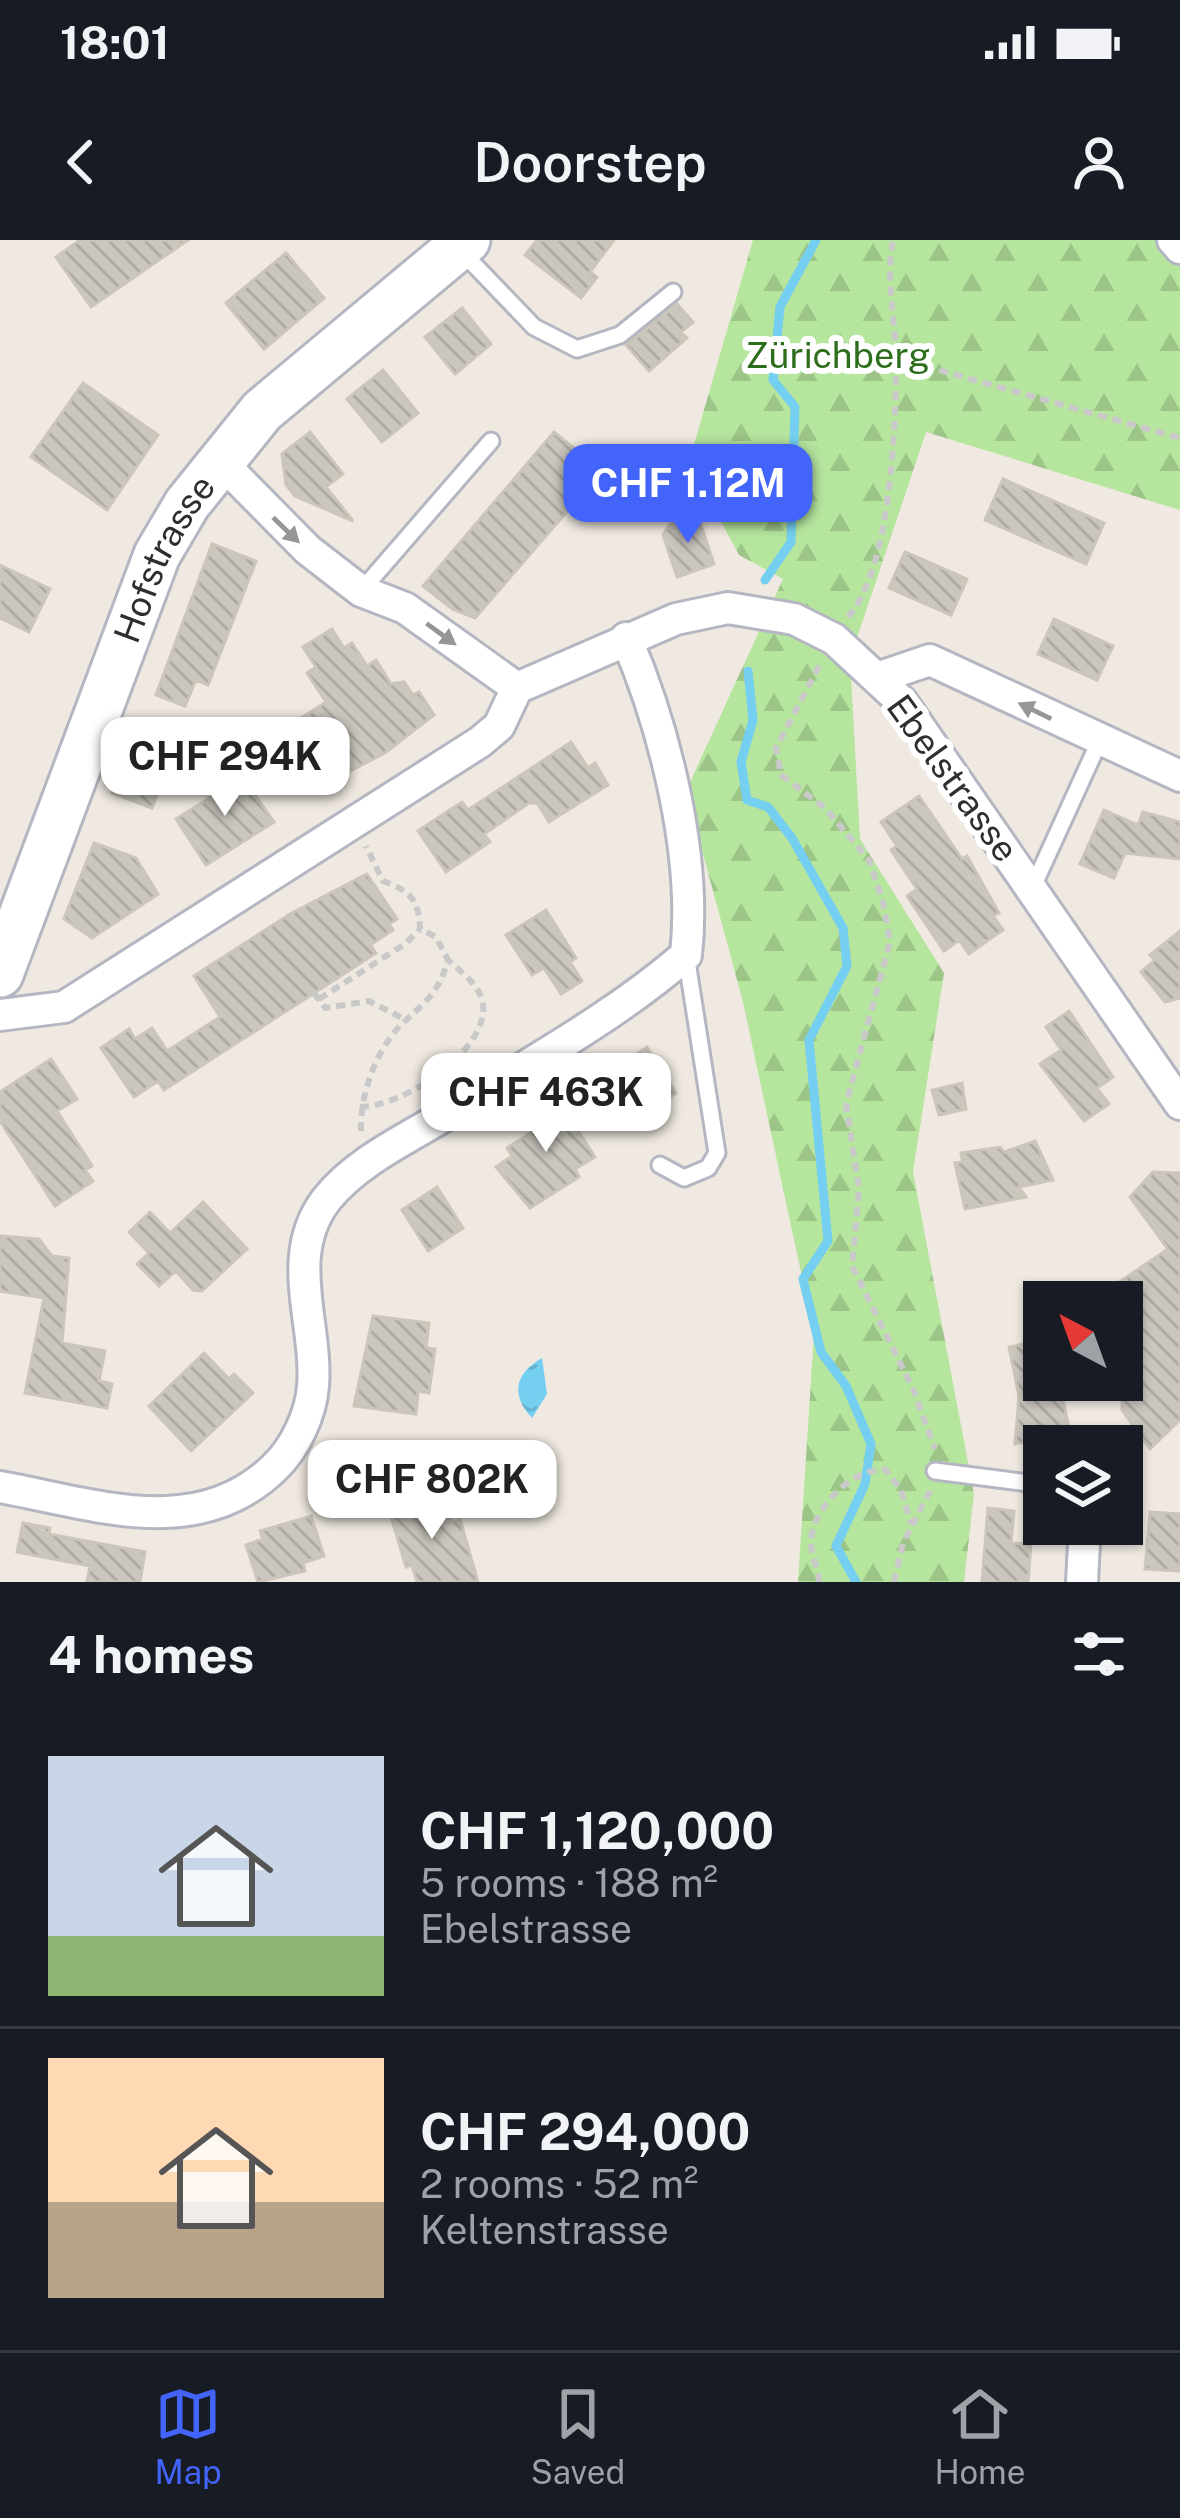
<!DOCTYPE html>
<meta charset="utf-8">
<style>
:root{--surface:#171b24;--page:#242831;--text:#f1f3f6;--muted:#9ea1a6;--line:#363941;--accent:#4264fb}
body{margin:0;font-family:"Public Sans",sans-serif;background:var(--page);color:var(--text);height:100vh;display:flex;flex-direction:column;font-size:45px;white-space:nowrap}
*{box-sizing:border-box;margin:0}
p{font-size:39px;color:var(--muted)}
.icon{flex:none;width:66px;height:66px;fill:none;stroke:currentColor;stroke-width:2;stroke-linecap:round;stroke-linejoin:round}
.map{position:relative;height:1342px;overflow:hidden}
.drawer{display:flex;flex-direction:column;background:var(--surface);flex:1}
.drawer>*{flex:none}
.needle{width:78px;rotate:319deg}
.tools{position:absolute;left:1023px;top:1041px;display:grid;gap:24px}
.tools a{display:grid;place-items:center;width:120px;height:120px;border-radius:0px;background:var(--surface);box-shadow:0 3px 9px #0004;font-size:60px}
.price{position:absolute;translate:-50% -102px;padding:0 27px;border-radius:24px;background:#fff;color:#222;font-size:39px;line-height:78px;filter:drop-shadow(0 3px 6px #0008)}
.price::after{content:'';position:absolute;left:50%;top:72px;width:36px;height:27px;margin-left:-18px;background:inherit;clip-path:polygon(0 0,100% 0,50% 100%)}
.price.on{background:var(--accent);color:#fff}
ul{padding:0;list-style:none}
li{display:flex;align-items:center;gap:36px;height:300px;padding:0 48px}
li+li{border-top:3px solid var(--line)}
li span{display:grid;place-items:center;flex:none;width:336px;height:240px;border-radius:0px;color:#555}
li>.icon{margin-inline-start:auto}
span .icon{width:144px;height:144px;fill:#fffc;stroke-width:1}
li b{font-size:51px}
h2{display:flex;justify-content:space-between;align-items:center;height:144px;padding:0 48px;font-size:51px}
.status{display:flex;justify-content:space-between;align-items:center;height:84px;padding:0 60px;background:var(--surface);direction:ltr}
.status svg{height:33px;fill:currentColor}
header{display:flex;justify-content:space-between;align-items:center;height:156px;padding:0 48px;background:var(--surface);font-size:54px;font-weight:600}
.dock{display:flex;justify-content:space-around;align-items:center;height:168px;border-top:3px solid var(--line);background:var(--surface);font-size:33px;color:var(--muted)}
.dock a{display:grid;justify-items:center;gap:6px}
.dock .on{color:var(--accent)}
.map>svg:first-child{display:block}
</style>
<div class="status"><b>18:01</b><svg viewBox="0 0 49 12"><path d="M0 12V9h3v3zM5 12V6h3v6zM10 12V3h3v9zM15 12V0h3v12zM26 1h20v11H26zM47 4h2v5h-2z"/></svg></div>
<header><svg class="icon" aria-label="back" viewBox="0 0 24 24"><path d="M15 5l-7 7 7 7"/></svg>Doorstep<svg class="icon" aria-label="person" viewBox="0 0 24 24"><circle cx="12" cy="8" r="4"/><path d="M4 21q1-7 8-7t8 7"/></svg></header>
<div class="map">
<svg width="1180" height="1342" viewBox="0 0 1180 1342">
<defs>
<pattern id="forest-firs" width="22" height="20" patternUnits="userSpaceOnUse" patternTransform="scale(3)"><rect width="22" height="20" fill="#b6e59e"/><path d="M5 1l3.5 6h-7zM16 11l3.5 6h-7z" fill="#9dc588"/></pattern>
<pattern id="water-ripples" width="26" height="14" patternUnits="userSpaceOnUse" patternTransform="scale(3)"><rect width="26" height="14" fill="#75cff0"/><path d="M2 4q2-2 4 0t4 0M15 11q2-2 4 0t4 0" fill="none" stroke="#66b2ce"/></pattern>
<pattern id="building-back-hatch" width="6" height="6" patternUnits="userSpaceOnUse" patternTransform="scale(3)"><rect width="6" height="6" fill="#cbc7bf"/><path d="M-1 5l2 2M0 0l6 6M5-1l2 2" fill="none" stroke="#afaba4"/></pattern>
</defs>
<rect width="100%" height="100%" fill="#efe9e1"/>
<path fill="url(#forest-firs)" d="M753,0H1180V270L926,192L850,419L860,599L944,733L913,932L974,1254L964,1342H798L814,1093L743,762L686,551L783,339L739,315L689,222Z"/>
<path fill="url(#water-ripples)" d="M542,1118L547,1154L532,1178C510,1155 515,1133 542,1118Z"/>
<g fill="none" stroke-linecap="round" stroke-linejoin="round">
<path stroke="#75cff0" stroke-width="9" d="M765,340L791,302L795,167L773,140L780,67L816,0
M748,431L753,480L741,522L747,560L768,567L792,598L843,688L847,726L809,800L828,1001L803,1039L821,1112L846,1146L871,1204L865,1244L836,1306L856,1342"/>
</g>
<path fill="url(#building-back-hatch)" stroke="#cbc5ba" stroke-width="3" d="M80,0H188L91,67L56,17Z
M537,0H614L590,32L597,37L581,58L525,15Z
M286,13L324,58L264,109L226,63Z
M677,64L693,82L681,92L687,98L649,131L626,105Z
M462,68L491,104L455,134L425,97Z
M383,130L418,173L382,202L347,159Z
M83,143L158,195L107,270L31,217Z
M310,192L343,234L326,247L353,281L295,256L286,245L282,214Z
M554,192L602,231L475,378L452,369L423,346Z
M1003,239L1104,283L1086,324L985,280Z
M698,276L714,324L677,337L663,295L669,285Z
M212,304L256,321L208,445L196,440L185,466L156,455Z
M905,312L967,339L951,375L889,348Z
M0,325L50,349L29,392L0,378Z
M1054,379L1113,406L1097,440L1038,414Z
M332,389L344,408L352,403L367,426L376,420L391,444L404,442L413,455L419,452L434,475L385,513L317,548L281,491L326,462L307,433L316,427L303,407Z
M131,502L171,517L152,568L112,553Z
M571,502L588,528L595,523L608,545L549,582L537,563H529L484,594L490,602L446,632L418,591L462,562L468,570Z
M232,522L274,582L206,625L176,579L226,548Z
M919,556L962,619L967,616L999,673L993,676L1003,690L969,714L959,700L944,711L907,656L917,649L891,610L897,606L881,582Z
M1104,570L1138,585L1143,572L1180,582V619L1125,613L1114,638L1080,624Z
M94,603L136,618L158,654L92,698L64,679Z
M367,634L397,679L389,684L393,690L370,705L376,713L164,850L158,841L134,857L101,808L129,789L135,799L152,788L167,811L220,777L194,736L290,674Z
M546,670L576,718L570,722L582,741L561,754L544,728L532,735L506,695Z
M1180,691V758L1165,762L1141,732L1155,720L1150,715Z
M1069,771L1113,837L1097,848L1109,864L1084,881L1040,824L1061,810L1046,787Z
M647,807L676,853L640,877L614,837L627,829L623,823Z
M51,819L77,859L57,871L92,926L85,930L93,941L55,966L0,881V852Z
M962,843L966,869L939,875L932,850Z
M553,852L595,917L575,929L579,937L530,968L496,927L512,916L507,908L543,885L531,867Z
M1035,901L1053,940L1019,947L1026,957L965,969L955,923L963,922L961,913L1000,907L1004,912Z
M1153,932L1180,933V1180L1150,1209L1122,1170V1062H1090L1168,1009L1130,957Z
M437,947L463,988L428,1011L402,970Z
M203,962L247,1009L202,1051L193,1050L176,1031L159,1046L137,1024L149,1013L129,992L150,972L170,993Z
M0,996L39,999L52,1016L69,1018L62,1103L105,1111L99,1141L112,1144L107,1168L25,1153L44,1058L0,1051Z
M373,1076L429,1083L426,1108L435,1109L429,1153L418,1151L416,1174L354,1166Z
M1044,1100V1140H1059L1070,1193L1015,1204L1019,1156L1009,1107Z
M204,1113L229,1139L234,1134L253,1153L191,1211L149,1166Z
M412,1255L415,1265L427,1262L429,1269L447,1264L452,1282L460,1279L478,1342H417L412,1325L406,1327L387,1263Z
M988,1268L1014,1271L1011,1303L1031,1304L1028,1342H982Z
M1150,1272L1180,1274V1331L1145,1329Z
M311,1276L324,1316L303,1323L305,1331L258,1342L246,1305L263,1299L260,1291Z
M23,1283L50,1288L49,1294L145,1312L140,1342H87L90,1326L17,1312Z"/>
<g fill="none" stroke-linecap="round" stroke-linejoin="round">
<defs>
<path id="service" d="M461,11L534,87L577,109L620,95L673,52
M361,351L491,201
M1032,649L1099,502
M660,925L684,938L708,928L717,913L686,715
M935,1231L1044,1245"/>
<path id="minor" d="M1173,0L1180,8
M219,220L308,310L361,351L405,368L517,448
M880,437L930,420L1180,536
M517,448L676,379L728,368L794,379L834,399L902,462L1180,864
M0,775L64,767L480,502L499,486L517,448
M0,1247C94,1264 198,1303 275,1227C295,1208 311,1174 313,1146C318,1084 283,1017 326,960C355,923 404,900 444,876C526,825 613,778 686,715C697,617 665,488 626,398
M1082,1342L1085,1284"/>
<g id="secondary">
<path id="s1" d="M0,734L157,315L187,264L262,171L467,0"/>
</g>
</defs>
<use href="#service" stroke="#b4b7c1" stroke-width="21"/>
<use href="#minor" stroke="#b4b7c1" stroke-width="36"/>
<use href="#secondary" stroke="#b4b7c1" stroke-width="51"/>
<path stroke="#c9c9c9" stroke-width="6" stroke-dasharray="9 6" stroke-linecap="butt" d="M896,118L1180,198
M848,377C891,329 896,185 896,122C896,80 885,41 893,0
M819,426L776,508L781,535L825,568L869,620L883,662L890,702L846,864L859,949L852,1026L913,1149L935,1209
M314,753L325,768L369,761L406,780
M319,759L405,704L420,689
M360,867C402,867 489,811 483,764C480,745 462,733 448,720
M361,891C360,853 377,806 406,780C429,759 439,751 448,720L436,697L420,689C419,659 410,651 383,641L366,606
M819,1342C819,1329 812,1318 811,1305C809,1271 852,1227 886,1230L901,1250L911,1284
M894,1342L903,1303L930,1251"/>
<use href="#service" stroke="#fff" stroke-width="15"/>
<use href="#minor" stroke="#fff" stroke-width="30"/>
<use href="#secondary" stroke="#fff" stroke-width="45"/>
</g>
<defs><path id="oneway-solid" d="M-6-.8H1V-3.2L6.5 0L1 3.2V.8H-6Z" transform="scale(3)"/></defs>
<g fill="#969696">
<use href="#oneway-solid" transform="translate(286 290) rotate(44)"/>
<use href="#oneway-solid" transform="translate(441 394) rotate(36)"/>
<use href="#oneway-solid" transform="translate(1035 471) rotate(-154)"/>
</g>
<g text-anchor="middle" stroke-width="12" stroke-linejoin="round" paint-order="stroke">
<g font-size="36" fill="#2c6e1b" stroke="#fff">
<text x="838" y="128">Zürichberg</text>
</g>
<g font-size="36" fill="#2e2e2e" stroke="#fff">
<text dy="13" stroke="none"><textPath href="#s1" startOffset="447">Hofstrasse</textPath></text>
<text transform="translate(953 538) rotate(54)" y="13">Ebelstrasse</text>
</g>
</g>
</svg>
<div class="tools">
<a><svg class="needle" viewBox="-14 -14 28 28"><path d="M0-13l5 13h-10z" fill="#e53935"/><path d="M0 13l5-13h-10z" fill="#9ea1a6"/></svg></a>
<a><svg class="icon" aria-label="layers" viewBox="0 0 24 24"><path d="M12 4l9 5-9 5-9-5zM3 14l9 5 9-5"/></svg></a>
</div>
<b class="price on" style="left:688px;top:306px">CHF 1.12M</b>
<b class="price" style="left:225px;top:579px">CHF 294K</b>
<b class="price" style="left:546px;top:915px">CHF 463K</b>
<b class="price" style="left:432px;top:1302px">CHF 802K</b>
</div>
<section class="drawer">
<h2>4 homes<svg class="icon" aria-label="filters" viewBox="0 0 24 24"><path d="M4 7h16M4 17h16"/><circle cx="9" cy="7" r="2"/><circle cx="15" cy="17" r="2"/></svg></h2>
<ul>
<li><span style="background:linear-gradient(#c9d6e8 75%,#8fb573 0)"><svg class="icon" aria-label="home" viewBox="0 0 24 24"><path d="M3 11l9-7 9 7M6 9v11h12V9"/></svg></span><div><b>CHF 1,120,000</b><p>5 rooms · 188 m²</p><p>Ebelstrasse</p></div></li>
<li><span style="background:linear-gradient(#ffd9b3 60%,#b9a48a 0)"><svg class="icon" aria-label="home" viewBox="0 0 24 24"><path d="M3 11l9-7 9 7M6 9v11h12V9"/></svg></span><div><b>CHF 294,000</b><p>2 rooms · 52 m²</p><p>Keltenstrasse</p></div></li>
</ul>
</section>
<nav class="dock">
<a class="on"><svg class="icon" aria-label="map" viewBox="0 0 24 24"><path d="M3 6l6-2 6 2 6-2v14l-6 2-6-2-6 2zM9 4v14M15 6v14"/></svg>Map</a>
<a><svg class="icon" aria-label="saved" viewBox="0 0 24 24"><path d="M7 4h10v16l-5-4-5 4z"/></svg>Saved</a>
<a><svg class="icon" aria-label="home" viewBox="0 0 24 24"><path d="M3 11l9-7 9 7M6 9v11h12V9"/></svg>Home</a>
</nav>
